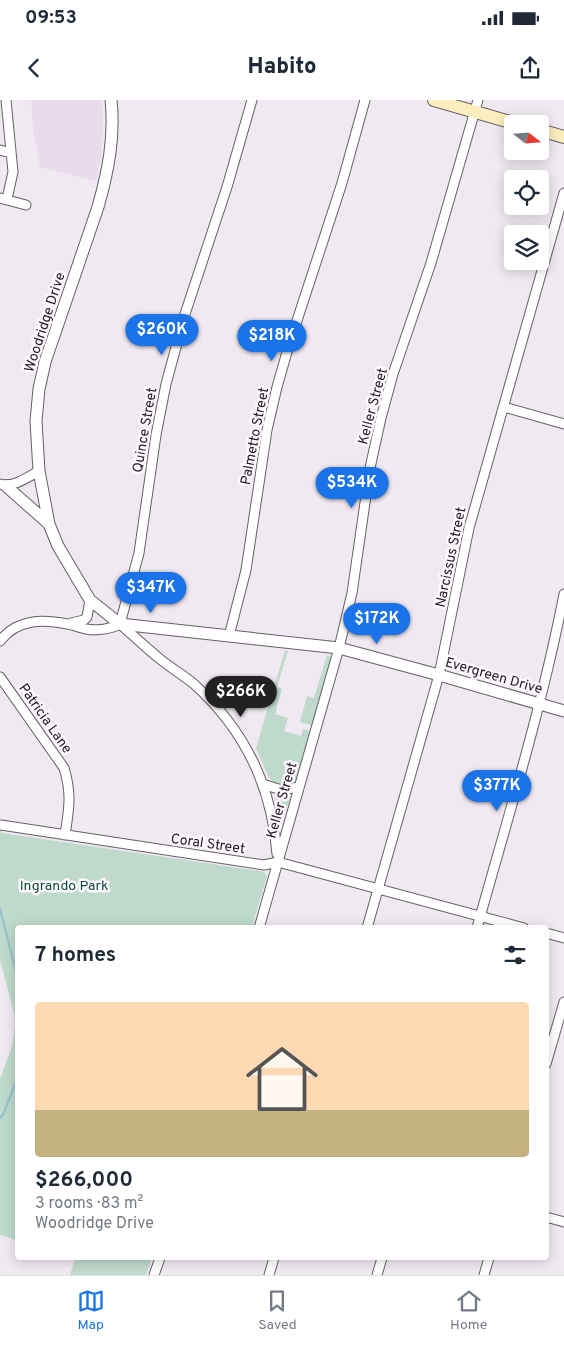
<!DOCTYPE html>
<meta charset="utf-8">
<style>
:root{--surface:#fff;--page:#f2f2f3;--text:#1f2937;--muted:#747a83;--line:#e0e1e3;--accent:#1a73e8}
body{margin:0;font-family:Overpass,sans-serif;background:var(--page);color:var(--text);height:100vh;display:flex;flex-direction:column;font-size:19px;white-space:nowrap}
*{box-sizing:border-box;margin:0}
p{font-size:16px;color:var(--muted)}
.icon{flex:none;width:28px;height:28px;fill:none;stroke:currentColor;stroke-width:2;stroke-linecap:round;stroke-linejoin:round}
.map{position:relative;flex:1;overflow:hidden}
.details{position:absolute;left:15px;top:825px;width:534px;height:335px;display:flex;flex-direction:column;background:var(--surface);border-radius:5px;box-shadow:0 2px 12px #0003}
.details>*{flex:none}
.needle{width:32px;rotate:107deg}
.tools{position:absolute;left:504px;top:15px;display:grid;gap:10px}
.tools a{display:grid;place-items:center;width:45px;height:45px;border-radius:5px;background:var(--surface);box-shadow:0 2px 12px #0003;font-size:25px}
.price{position:absolute;translate:-50% -42px;padding:0 11px;border-radius:18px;background:var(--accent);color:#fff;font-size:16px;line-height:32px;filter:drop-shadow(0 1px 2px #0008)}
.price::after{content:'';position:absolute;left:50%;top:30px;width:15px;height:11px;margin-left:-8px;background:inherit;clip-path:polygon(0 0,100% 0,50% 100%)}
.price.current{background:#222;color:#fff}
ul{padding:0;list-style:none}
li{display:grid;align-content:center;gap:10px;height:265px;padding:0 20px}
li span{display:grid;place-items:center;height:155px;border-radius:5px;color:#555}
li>.icon{margin-inline-start:auto}
span .icon{width:90px;height:90px;fill:#fffc;stroke-width:1}
li b{font-size:21px}
h2{display:flex;justify-content:space-between;align-items:center;height:60px;padding:0 20px;font-size:21px}
.status{display:flex;justify-content:space-between;align-items:center;height:35px;padding:0 25px;background:var(--surface);direction:ltr}
.status svg{height:14px;fill:currentColor}
header{display:flex;justify-content:space-between;align-items:center;height:65px;padding:0 20px;background:var(--surface);font-size:22px;font-weight:800}
.dock{display:flex;justify-content:space-around;align-items:center;height:70px;border-top:1px solid var(--line);background:var(--surface);font-size:14px;color:var(--muted)}
.dock a{display:grid;justify-items:center;gap:2px}
.dock .current{color:var(--accent)}
.map>svg:first-child{display:block}
</style>
<div class="status"><b>09:53</b><svg viewBox="0 0 49 12"><path d="M0 12V9h3v3zM5 12V6h3v6zM10 12V3h3v9zM15 12V0h3v12zM26 1h20v11H26zM47 4h2v5h-2z"/></svg></div>
<header><svg class="icon" aria-label="back" viewBox="0 0 24 24"><path d="M15 5l-7 7 7 7"/></svg>Habito<svg class="icon" aria-label="share" viewBox="0 0 24 24"><path d="M12 15V3M7 8l5-5 5 5M5 13v7h14v-7"/></svg></header>
<div class="map">
<svg width="564" height="1175" viewBox="0 0 564 1175">
<rect width="100%" height="100%" fill="#f1e9f2"/>
<path fill="#eadcec" d="M31,0H102L103,28L101,57L96,81L40,67L33,29Z"/>
<path fill="#bfdacc" d="M285,550L288,551L277,587L282,589L275,614L288,618L284,631L301,636L303,629L310,631L297,678L294,683L280,686L273,682L268,676L256,648Z
M327,555L331,557V559L312,625L300,622L307,596L314,598Z
M278,694H287L290,698L286,712L282,715L279,713L275,698Z
M0,722L2,733L260,771L264,772L267,776L252,827L18,828L17,1140L0,1135V979L12,946L15,926L14,913L0,860Z
M75,1158H152L146,1175H70Z"/>
<g fill="none" stroke-linecap="round" stroke-linejoin="round">
<path stroke="#9bc3cc" stroke-width="2.5" d="M0,809L18,879
M0,1018L3,1015L18,976"/>
<defs>
<path id="minor" d="M6,0L13,72L7,99
M0,50L11,53
M0,98L26,105
M504,307L564,324
M0,384C13,388 28,377 39,371
M71,523L84,520L87,517L90,500
M120,524L139,453L156,335L166,284L185,214L227,87L252,0
M120,524C133,535 146,548 160,559C171,568 183,575 194,584C245,630 272,686 277,754
M229,536L246,470L267,330L277,287L289,245L342,83L365,0
M0,541C17,519 42,519 67,524C74,525 80,528 86,529C97,531 111,529 120,524
M0,577L64,668C72,694 69,709 65,735
M263,684L281,690L299,687
M1,725L264,765L278,762L524,828
M259,828L339,548L352,493L370,368L381,318L393,274L431,163L478,0
M367,828L439,575L469,428L564,93
M477,828C508,717 542,607 564,494
M546,833L564,838
M546,964L564,902
M546,1117L564,1122
M154,1175L160,1158
M269,1175L274,1158
M377,1175L382,1158
M484,1175L489,1158"/>
<path id="tertiary" d="M111,0C115,37 108,72 98,107L45,262L39,289L36,321L39,371L49,424L58,446L90,500L120,524L339,548L439,575L564,611
M6,386L49,424"/>
<path id="secondary" d="M434,0L517,24
M540,30L564,37"/>
</defs>
<use href="#minor" stroke="#665f67" stroke-width="11"/>
<use href="#tertiary" stroke="#665f67" stroke-width="13"/>
<use href="#secondary" stroke="#665f67" stroke-width="14"/>
<use href="#minor" stroke="#fff" stroke-width="9"/>
<use href="#tertiary" stroke="#fff" stroke-width="11"/>
<use href="#secondary" stroke="#faeebf" stroke-width="12"/>
</g>
<g text-anchor="middle" stroke-width="5" stroke-linejoin="round" paint-order="stroke">
<g font-size="14" fill="#232024" stroke="#fef7fe">
<text transform="translate(44 222) rotate(-72)" y="5">Woodridge Drive</text>
<text transform="translate(372 306) rotate(-75)" y="5">Keller Street</text>
<text transform="translate(144 330) rotate(-80)" y="5">Quince Street</text>
<text transform="translate(254 336) rotate(-79)" y="5">Palmetto Street</text>
<text transform="translate(450 457) rotate(-78)" y="5">Narcissus Street</text>
<text transform="translate(494 575) rotate(16)" y="5">Evergreen Drive</text>
<text transform="translate(46 618) rotate(55)" y="5">Patricia Lane</text>
<text transform="translate(281 700) rotate(-74)" y="5">Keller Street</text>
<text transform="translate(208 743) rotate(8)" y="5">Coral Street</text>
</g>
<g font-size="14" fill="#094c36" stroke="#fef7fe">
<text x="64" y="790">Ingrando Park</text>
</g>
</g>
</svg>
<div class="tools">
<a><svg class="needle" viewBox="-14 -14 28 28"><path d="M0-13l5 13h-10z" fill="#e53935"/><path d="M0 13l5-13h-10z" fill="#747a83"/></svg></a>
<a><svg class="icon" aria-label="locate" viewBox="0 0 24 24"><circle cx="12" cy="12" r="6"/><path d="M12 2v4M12 18v4M2 12h4M18 12h4"/></svg></a>
<a><svg class="icon" aria-label="layers" viewBox="0 0 24 24"><path d="M12 4l9 5-9 5-9-5zM3 14l9 5 9-5"/></svg></a>
</div>
<b class="price" style="left:162px;top:256px">$260K</b>
<b class="price" style="left:272px;top:262px">$218K</b>
<b class="price" style="left:352px;top:409px">$534K</b>
<b class="price" style="left:151px;top:514px">$347K</b>
<b class="price" style="left:377px;top:545px">$172K</b>
<b class="price current" style="left:241px;top:618px">$266K</b>
<b class="price" style="left:497px;top:712px">$377K</b>
<section class="details">
<h2>7 homes<svg class="icon" aria-label="filters" viewBox="0 0 24 24"><path d="M4 7h16M4 17h16"/><circle cx="9" cy="7" r="2"/><circle cx="15" cy="17" r="2"/></svg></h2>
<ul>
<li><span style="background:linear-gradient(#ffd9b3 70%,#c2b280 0)"><svg class="icon" aria-label="home" viewBox="0 0 24 24"><path d="M3 11l9-7 9 7M6 9v11h12V9"/></svg></span><div><b>$266,000</b><p>3 rooms · 83 m²</p><p>Woodridge Drive</p></div></li>
</ul>
</section>
</div>
<nav class="dock">
<a class="current"><svg class="icon" aria-label="map" viewBox="0 0 24 24"><path d="M3 6l6-2 6 2 6-2v14l-6 2-6-2-6 2zM9 4v14M15 6v14"/></svg>Map</a>
<a><svg class="icon" aria-label="saved" viewBox="0 0 24 24"><path d="M7 4h10v16l-5-4-5 4z"/></svg>Saved</a>
<a><svg class="icon" aria-label="home" viewBox="0 0 24 24"><path d="M3 11l9-7 9 7M6 9v11h12V9"/></svg>Home</a>
</nav>
